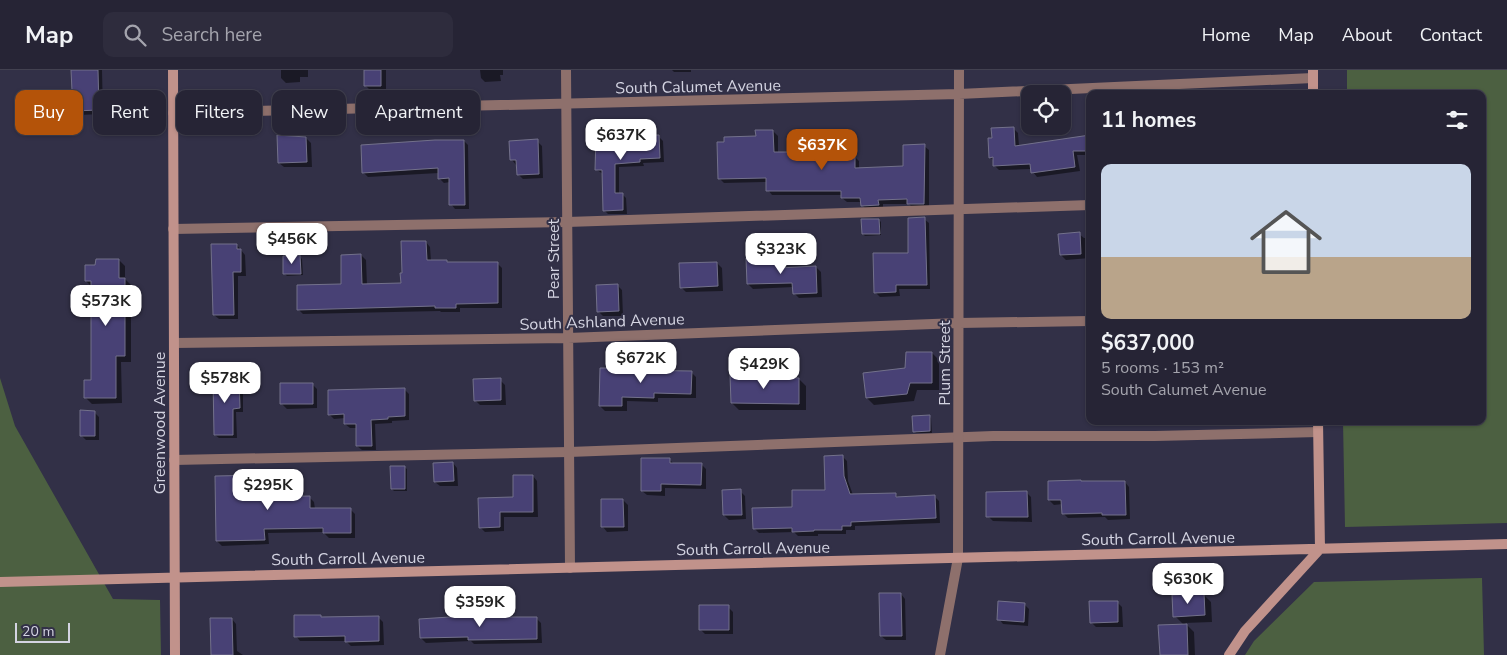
<!DOCTYPE html>
<meta charset="utf-8">
<style>
:root{--surface:#262435;--page:#2e2c3d;--text:#f1f3f6;--muted:#a4a4ad;--line:#424150;--accent:#b45309}
body{margin:0;font-family:"Nunito Sans",sans-serif;background:var(--page);color:var(--text);height:100vh;display:flex;flex-direction:column;font-size:19px;white-space:nowrap}
*{box-sizing:border-box;margin:0}
p{font-size:16px;color:var(--muted)}
.icon{flex:none;width:28px;height:28px;fill:none;stroke:currentColor;stroke-width:2;stroke-linecap:round;stroke-linejoin:round}
.map{position:relative;flex:1;overflow:hidden}
.side{position:absolute;left:1086px;top:20px;width:400px;height:335px;display:flex;flex-direction:column;background:var(--surface);border-radius:10px;box-shadow:0 1px 4px #0004,0 0 0 1px var(--line)}
.side>*{flex:none}
.banner{position:absolute;left:15px;top:20px;width:475px;height:45px;display:flex;gap:10px}
.fabs{position:absolute;left:1021px;top:15px;display:grid;gap:10px}
.fabs a{display:grid;place-items:center;width:50px;height:50px;border-radius:10px;background:var(--surface);box-shadow:0 1px 4px #0004,0 0 0 1px var(--line);font-size:25px}
.scale{position:absolute;left:15px;bottom:12px;width:55px;box-sizing:border-box;padding-left:5px;border:2px solid #d4d4e2;border-top:0;font-size:14px;line-height:18px;white-space:nowrap;color:#d4d4e2;-webkit-text-stroke:4px #323047;paint-order:stroke}
.price{position:absolute;translate:-50% -42px;padding:0 11px;border-radius:10px;background:#fff;color:#222;font-size:16px;line-height:32px;filter:drop-shadow(0 1px 2px #0008)}
.price::after{content:'';position:absolute;left:50%;top:30px;width:15px;height:11px;margin-left:-8px;background:inherit;clip-path:polygon(0 0,100% 0,50% 100%)}
.price.active{background:var(--accent);color:#fff}
ul{padding:0;list-style:none}
li{display:grid;align-content:center;gap:10px;height:265px;padding:0 15px}
li span{display:grid;place-items:center;height:155px;border-radius:10px;color:#555}
li>.icon{margin-inline-start:auto}
span .icon{width:90px;height:90px;fill:#fffc;stroke-width:1}
li b{font-size:21px}
h2{display:flex;justify-content:space-between;align-items:center;height:60px;padding:0 15px;font-size:21px}
.pill{padding:0 18px;border-radius:10px;background:var(--surface);box-shadow:0 1px 4px #0004,0 0 0 1px var(--line);font-size:18px;line-height:45px}
.pill.active{background:var(--accent);color:#fff}
header{display:flex;align-items:center;gap:30px;box-sizing:border-box;height:70px;padding:0 25px;background:var(--surface);border-bottom:1px solid var(--line)}
header strong{font-size:24px}
nav{display:flex;gap:28px;margin-inline-start:auto;font-size:18px}
.search{width:350px;height:45px;background:var(--page);display:flex;align-items:center;gap:12px;box-sizing:border-box;padding:0 18px;border-radius:10px;color:var(--muted);font-size:19px}
.map>svg:first-child{display:block}
</style>
<header>
<strong>Map</strong>
<div class="search"><svg class="icon" aria-label="search" viewBox="0 0 24 24"><circle cx="10" cy="10" r="6"/><path d="M15 15l6 6"/></svg>Search here</div>
<nav><a>Home</a><a>Map</a><a>About</a><a>Contact</a></nav>
</header>
<div class="map">
<svg width="1507" height="585" viewBox="0 0 1507 585">
<rect width="100%" height="100%" fill="#323047"/>
<path fill="#4c6041" d="M1347,0H1507V453L1345,457L1343,351H1482V24H1347Z
M0,308L15,356L113,529L160,530L161,585H0Z
M1482,508L1484,585H1245L1254,571L1314,512Z"/>
<path fill="#0007" d="M72,0H102L103,44L79,45L74,40Z
M281,0H308V7H300V12L286,13L281,8Z
M365,0H386V20H370L365,15Z
M480,0H541H503V5H500L501,11L485,12L481,8Z
M672,0H691V2H674Z
M1013,58L1018,63L1019,76L1090,66V85H1077L1080,101L1037,107L1033,102L1032,99L999,100L994,95V91L990,87Z
M773,61L778,66V84H813L817,87L854,86L859,91V99L905,97L924,76L929,80V138H913L909,134H883V139L867,140L862,135V132H847L842,128V125H772L768,120L767,112L724,113L720,109L757,68Z
M659,67L663,71L664,92L643,93L644,96L619,97V124H622L626,128L627,144H608L604,140L603,104L597,100Z
M306,68L311,73L312,97H284L279,93Z
M464,71L468,75L469,139H455L451,134L450,112L444,113L439,108V103L368,107L363,102Z
M537,71L542,76L543,108L523,109L518,104L516,95L512,90Z
M924,149L929,153L930,219H899L900,226L880,227L876,223L909,184Z
M879,150L881,152V165L865,166L863,164Z
M1079,164L1084,168H1090V188L1066,190L1061,185Z
M426,172L430,177L431,191H446L449,193H497L502,198V238H460V242H441L440,241L303,244L298,239L343,216L361,185L366,190L367,215L402,214Z
M237,175L245,185L246,206H238V249H219L214,245Z
M300,187L302,189L303,205L287,206L285,204Z
M778,189L783,193V199L816,197L821,202L822,227L799,228L794,223V217L753,219L748,214Z
M119,190L125,196V209L131,215V292H121L122,333L92,334L86,328L92,312V217L86,211Z
M717,193L722,198L723,221L686,222L681,217Z
M617,215L622,220L623,246H603L598,241Z
M932,283L939,290V320H917L914,331L874,335L867,328Z
M601,300L691,302L696,307V328H658V332L627,331V341H605L600,336Z
M239,309L243,313V342H236L237,368H219L215,365Z
M783,309H799L806,316V340H739L732,333Z
M500,310L505,315L506,335H480L475,330Z
M312,314L317,319V338L287,339L282,334Z
M404,319L409,324V350L392,351V353L375,354L376,380H362L357,376V358H350L345,354V348L334,349L329,344Z
M94,342L99,347V370H86L81,365Z
M929,346L931,348L932,363H916L914,361Z
M842,386L847,391L848,411L853,425H896L899,428L934,426L939,431L940,453L855,456V460H846V464H818V466H798L794,462L759,463L754,458L826,421Z
M669,389L674,394H701L706,399V419L665,418V426L647,425L642,421Z
M453,393L457,398L458,416H440L435,412Z
M404,397L407,399V421H394L392,419Z
M263,406L268,411L269,428H310L314,432L315,439H350L355,444V468H329L323,462L268,463L269,474L222,476L217,471Z
M533,406L537,411L538,447H504V461L485,462L480,457L514,429Z
M1125,412L1129,417L1130,449L1108,450L1105,447L1068,448L1063,443V434L1054,435L1049,430Z
M740,421L745,426L746,449L729,450L724,445Z
M1026,422L1031,427L1032,452L993,451L988,446Z
M623,430L628,435V461L607,462L603,457Z
M901,524L905,529L906,570H886L881,566Z
M1204,525L1211,532L1212,552L1185,553L1194,562L1195,585H1161L1184,555L1175,546Z
M1117,532L1122,537L1123,557H1096L1091,552Z
M1024,534L1029,539L1028,556L1003,554L999,549Z
M728,537L733,542V564H705L700,559Z
M320,546L323,549L378,547L383,552L384,575L351,576L346,571H300L296,566Z
M495,546L498,549L536,548L541,553L542,573L474,574L471,571L426,573L421,568Z
M232,549L236,554L237,581L243,585H212Z"/>
<path fill="#484175" stroke="#73718b" d="M71,0H98L99,40L73,41Z
M364,0H381V16H364Z
M1014,57L1015,76L1090,65V81H1073L1075,97L1031,103L1030,94L993,96V87L989,88L988,68H992L991,58Z
M755,60H773L774,82H814V86L855,85V98L903,96V75L925,74L924,134H907V129L878,130L879,135L861,136L860,128H841V121H766V108L718,109L717,72H724V67L756,66Z
M277,65L306,67L307,92L278,93Z
M659,65L660,88L640,89V92L615,94V123H623V140L603,141L602,100H595L596,66Z
M538,69L539,104L517,105L516,90H510L509,71Z
M435,70H464L465,135H449V108L438,109V98L362,103L361,75Z
M925,147L927,215H896V222L874,223L873,183H908V148Z
M861,149H879L880,164H862Z
M1080,162L1081,184L1060,185L1058,164Z
M401,171H426L427,190H447V192H498V233L456,234V238H435V236L297,240V215L341,214V185L361,184L362,214L401,213L400,203H402Z
M211,174H237V179H241V202H233L234,245H213Z
M300,185L301,204H283V186Z
M778,187L779,198L816,196L817,223L793,224L792,213L747,214L746,188Z
M96,189H119V208H125V286H116V328H84V310H91V211H85V195H95Z
M717,192L718,216L680,218L679,193Z
M618,214L619,241L597,242L596,215Z
M906,282H932V313H910L907,324L866,328L863,303L905,298Z
M600,298H623V300L692,301L691,324L654,323V328L622,327V336H599Z
M730,305H782V307L799,308V334L731,333Z
M213,308H239L240,338L233,339V365H214Z
M501,308V330L474,331L473,309Z
M280,313H313V334H280Z
M405,318V346L388,347V349L371,350L372,376H356V354H344V344L328,345V320Z
M80,340L95,341V366H80Z
M930,345V361L913,362L912,346Z
M843,385L844,406L850,424L896,423V427L935,425L936,448L851,452V456H842V460H814V461L792,462V458L753,459L752,438L792,437V420H825L824,386Z
M641,388H670V393H702L701,415L661,414V421H641Z
M453,392L454,411L434,412L433,393Z
M390,396H405V419H391Z
M264,405V427L310,426V438H351V463H323V458L264,459L265,470L216,471L215,406Z
M513,405H533V442H500V457L479,458L478,428L513,427Z
M1081,410V411H1125L1126,445H1102V443L1062,444L1061,430H1048V411Z
M741,419L742,445H723L722,420Z
M1027,421L1028,447H986V422Z
M601,429H623L624,457H601Z
M879,523H901L902,566H880Z
M1204,523L1205,545L1173,547L1172,525Z
M998,531L1025,533L1024,552L997,550Z
M1089,531H1118V552L1090,553Z
M699,535H729V560H699Z
M496,544V547H537V569L468,570V567L420,568L419,549Z
M294,545H321V547L379,546V571L345,572V566L294,567Z
M210,548H232L233,585H211Z
M1187,554L1188,585H1160L1158,555Z"/>
<g fill="none" stroke-linecap="round" stroke-linejoin="round">
<path stroke="#8e706c" stroke-width="10" d="M173,159L567,152L1090,135
M174,390L569,382L993,366H1155L1318,362"/>
<path stroke="#8e706c" stroke-width="10" d="M566,0L570,498
M173,43L959,24L1313,8
M174,273L568,268L959,253L1090,251
M940,585L958,488L959,0"/>
<path stroke="#c1928b" stroke-width="10" d="M173,0L175,585
M1313,0V24
M0,512L1507,474
M1229,585L1245,561L1320,479L1318,351"/>
</g>
<g text-anchor="middle" stroke-width="4" stroke-linejoin="round" paint-order="stroke">
<g font-size="16" fill="#d4d4e2" stroke="#323047">
<text transform="translate(698 16) rotate(-1)" y="6">South Calumet Avenue</text>
<text transform="translate(553 189) rotate(-90)" y="6">Pear Street</text>
<text transform="translate(602 251) rotate(-2)" y="6">South Ashland Avenue</text>
<text transform="translate(944 293) rotate(-90)" y="6">Plum Street</text>
<text transform="translate(159 353) rotate(-90)" y="6">Greenwood Avenue</text>
<text transform="translate(1158 468) rotate(-1)" y="6">South Carroll Avenue</text>
<text transform="translate(753 478) rotate(-1)" y="6">South Carroll Avenue</text>
<text transform="translate(348 488) rotate(-1)" y="6">South Carroll Avenue</text>
</g>
</g>
</svg>
<div class="fabs">
<a><svg class="icon" aria-label="locate" viewBox="0 0 24 24"><circle cx="12" cy="12" r="6"/><path d="M12 2v4M12 18v4M2 12h4M18 12h4"/></svg></a>
</div>
<div class="scale">20 m</div>
<b class="price" style="left:621px;top:91px">$637K</b>
<b class="price active" style="left:822px;top:101px">$637K</b>
<b class="price" style="left:292px;top:195px">$456K</b>
<b class="price" style="left:781px;top:205px">$323K</b>
<b class="price" style="left:106px;top:257px">$573K</b>
<b class="price" style="left:641px;top:314px">$672K</b>
<b class="price" style="left:764px;top:320px">$429K</b>
<b class="price" style="left:225px;top:334px">$578K</b>
<b class="price" style="left:268px;top:441px">$295K</b>
<b class="price" style="left:1188px;top:535px">$630K</b>
<b class="price" style="left:480px;top:558px">$359K</b>
<div class="banner">
<a class="pill active">Buy</a>
<a class="pill">Rent</a>
<a class="pill">Filters</a>
<a class="pill">New</a>
<a class="pill">Apartment</a>
</div>
<section class="side">
<h2>11 homes<svg class="icon" aria-label="filters" viewBox="0 0 24 24"><path d="M4 7h16M4 17h16"/><circle cx="9" cy="7" r="2"/><circle cx="15" cy="17" r="2"/></svg></h2>
<ul>
<li><span style="background:linear-gradient(#c9d6e8 60%,#b9a48a 0)"><svg class="icon" aria-label="home" viewBox="0 0 24 24"><path d="M3 11l9-7 9 7M6 9v11h12V9"/></svg></span><div><b>$637,000</b><p>5 rooms · 153 m²</p><p>South Calumet Avenue</p></div></li>
</ul>
</section>
</div>
